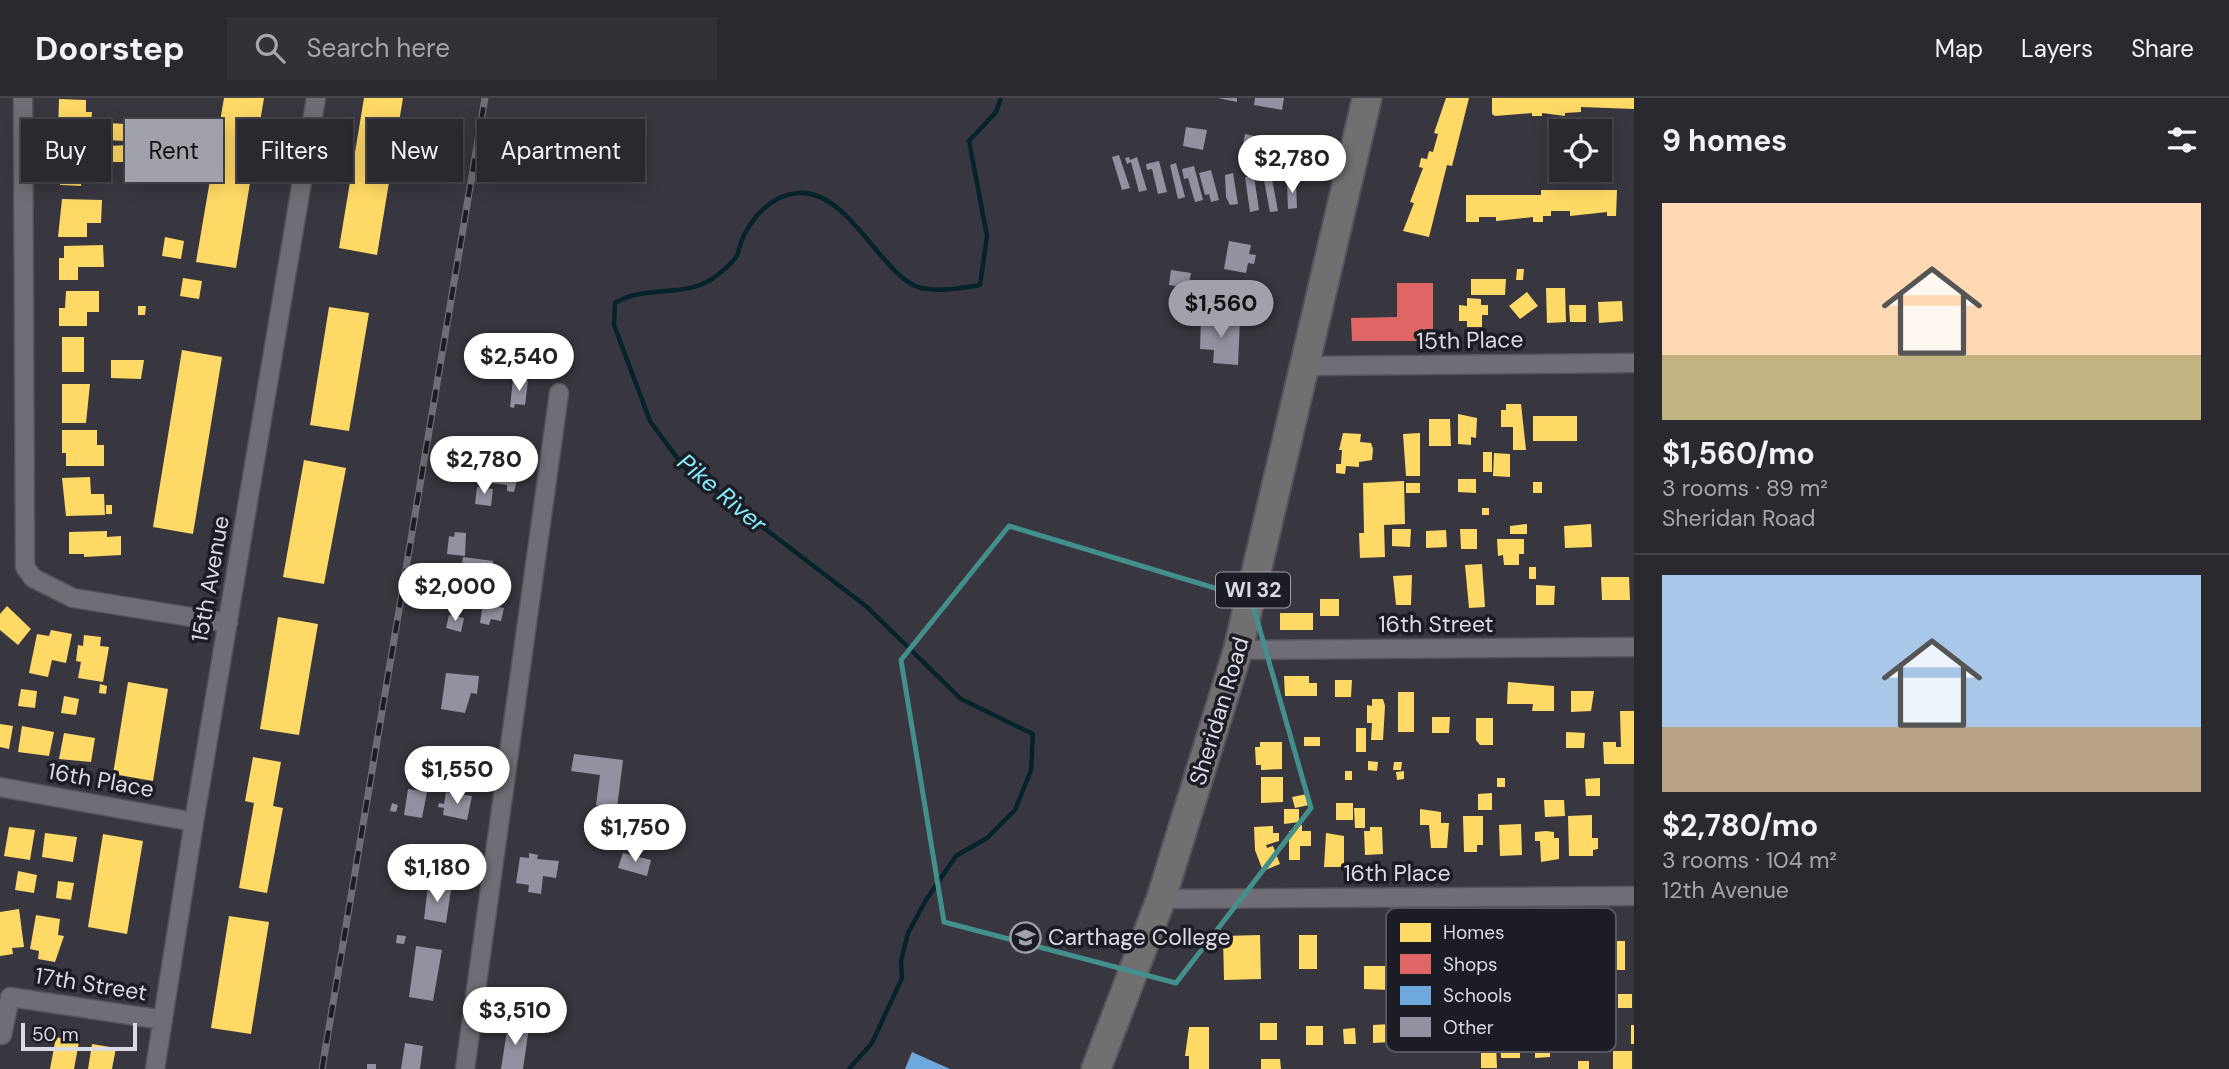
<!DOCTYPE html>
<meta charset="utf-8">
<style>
:root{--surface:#2a2930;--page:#323138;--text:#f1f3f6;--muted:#a5a6ab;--line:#46454c;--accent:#a1a1ab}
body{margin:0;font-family:"DM Sans",sans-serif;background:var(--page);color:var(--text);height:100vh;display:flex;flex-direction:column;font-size:26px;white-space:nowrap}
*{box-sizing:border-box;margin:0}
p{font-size:23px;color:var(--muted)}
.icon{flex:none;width:38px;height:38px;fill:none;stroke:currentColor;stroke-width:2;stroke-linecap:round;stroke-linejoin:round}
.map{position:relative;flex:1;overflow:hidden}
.sheet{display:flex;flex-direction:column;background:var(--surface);width:595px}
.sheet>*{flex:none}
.hud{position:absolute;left:21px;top:21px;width:665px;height:63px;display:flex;gap:14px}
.fabs{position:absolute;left:1549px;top:21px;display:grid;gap:14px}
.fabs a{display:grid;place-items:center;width:63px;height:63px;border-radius:0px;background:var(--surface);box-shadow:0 4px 18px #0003,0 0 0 2px var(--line);font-size:35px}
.scale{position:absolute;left:21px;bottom:18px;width:116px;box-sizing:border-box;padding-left:7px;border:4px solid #dadae5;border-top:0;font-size:19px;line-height:24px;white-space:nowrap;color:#dadae5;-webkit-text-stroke:5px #1c1c24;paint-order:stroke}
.price{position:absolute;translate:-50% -60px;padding:0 16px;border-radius:24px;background:#fff;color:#222;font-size:23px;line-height:46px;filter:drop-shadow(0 2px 4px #0008)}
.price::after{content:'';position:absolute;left:50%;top:42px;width:21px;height:16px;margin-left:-10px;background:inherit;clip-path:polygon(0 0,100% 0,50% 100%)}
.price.active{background:var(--accent);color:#111}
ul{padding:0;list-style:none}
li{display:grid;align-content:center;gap:14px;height:371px;padding:0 28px}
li+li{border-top:2px solid var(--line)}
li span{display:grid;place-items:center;height:217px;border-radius:0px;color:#555}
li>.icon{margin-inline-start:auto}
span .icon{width:126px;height:126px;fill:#fffc;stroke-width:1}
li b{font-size:30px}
h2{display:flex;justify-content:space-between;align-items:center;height:84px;padding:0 28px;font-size:30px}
.tag{padding:0 24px;border-radius:0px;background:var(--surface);box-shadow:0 4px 18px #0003,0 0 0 2px var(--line);font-size:24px;line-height:63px}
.tag.active{background:var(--accent);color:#111}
header{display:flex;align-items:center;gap:42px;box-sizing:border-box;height:98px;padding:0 35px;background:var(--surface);border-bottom:2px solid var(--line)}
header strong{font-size:33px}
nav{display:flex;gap:38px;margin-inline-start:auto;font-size:24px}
.search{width:490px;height:63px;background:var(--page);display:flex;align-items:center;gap:18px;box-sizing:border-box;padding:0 24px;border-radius:0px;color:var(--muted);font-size:26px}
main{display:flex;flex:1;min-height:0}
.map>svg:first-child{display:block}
</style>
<header>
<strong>Doorstep</strong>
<div class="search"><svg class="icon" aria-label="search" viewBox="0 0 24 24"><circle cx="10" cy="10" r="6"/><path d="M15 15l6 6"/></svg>Search here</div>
<nav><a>Map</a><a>Layers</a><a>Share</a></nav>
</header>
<main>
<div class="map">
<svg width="1634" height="971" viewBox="0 0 1634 971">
<rect width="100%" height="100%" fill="#383740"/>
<path fill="#ffd966" d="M224,0H264L236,170L196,164Z
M364,0H403L377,157L339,150Z
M1446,0H1469L1452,68L1447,67L1429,139L1403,133L1414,105L1410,104L1423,70L1419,69L1421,60L1427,61L1429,53L1433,54L1438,36L1434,35Z
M1492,0H1634V11L1581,9V14L1565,15V18L1542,15V18H1532V15L1495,18L1492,16Z
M59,1L86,2V14H92L91,29H86V33H58Z
M107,25L126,26L125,43L107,42Z
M130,47V64H107V48Z
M1548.5 53a4.5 4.5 0 1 1 9 0a4.5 4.5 0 1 1-9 0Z
M61,57L87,58V70L82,69L81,88L60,87Z
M1541,92H1617L1616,118H1607V114L1570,118V113H1551V118H1543V124H1533V119L1496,123V119H1479V124H1466V97H1541Z
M62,101L102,102L101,125H87V139H58Z
M165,139L184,143L181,161L162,158Z
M103,147L104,169H78V182H59V160H64V148Z
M1517,171H1524L1523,182H1516Z
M183,180L202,183L199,201L180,198Z
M1471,181H1506L1505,197H1471Z
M1546,190H1565L1566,224L1547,225Z
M66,193H99V214H87V228H59V210H65Z
M1527,194L1538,208L1520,221L1509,208Z
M1467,200L1481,201V207H1488V217H1482V229H1467V223H1459V207L1467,208Z
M1622,203L1623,223L1599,225L1598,204Z
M1569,207H1586V224H1570Z
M138,208H146L145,217H138Z
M329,209L369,215L349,333L310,327Z
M62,239H84V274H62Z
M182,252L222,259L193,436L153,429Z
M111,262H144L141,281L111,280Z
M62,286H90L86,325H62Z
M1506,306H1521L1526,352H1513V329H1501V312H1506Z
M1458,316L1477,320L1476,340L1471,339V347L1458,346Z
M1533,318H1577V343H1533Z
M1429,321H1450L1451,348H1429Z
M62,332H97V347H104V368H66V355H62Z
M1343,335L1361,336L1360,344L1371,345L1373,351L1372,362L1359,364V369L1346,368L1345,376L1336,375V366H1341L1342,352H1339Z
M1420,335V378H1406L1403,336Z
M1483,354H1492V374H1483Z
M1494,355L1510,356V379L1493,378Z
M304,362L346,370L324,486L283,479Z
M90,379L91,396H104L105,417L66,418L62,380Z
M1458,381H1476V395L1458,394Z
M1404,383L1405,426L1384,427L1385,459L1360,460L1359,435H1364L1363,385Z
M1533,384H1542V395H1533Z
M1406,385H1420V395H1406Z
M106,407H112V416H106Z
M1482,410H1489V417H1482Z
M1527,426V436H1510V428Z
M1591,426L1592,449L1565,450L1564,428Z
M1392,431H1411L1410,449L1392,448Z
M1460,431H1477V451H1461Z
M1446,432L1447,449L1426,450V433Z
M107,433V439L121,438V457L84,459V456H69V434Z
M1497,441H1524V456H1519V467H1504L1503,457L1498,458Z
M1482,466L1485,509L1469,510L1465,467Z
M1529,469H1536V481H1529Z
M1412,477L1411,507H1396L1393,478Z
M1601,479H1629L1630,502H1602Z
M1536,487L1555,488L1554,507H1536Z
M1320,501H1339V518H1320Z
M7,508L31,531L18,547L0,532V516Z
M1280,515H1313V532H1280Z
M278,519L318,526L299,637L260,631Z
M51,532L72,536L66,565L52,562L48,579L29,575L37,536L49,538Z
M84,537L101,539L100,548L109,549L103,584L78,580L81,564L76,563L78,547L83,548Z
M1284,578H1309V585H1317V598H1285Z
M1335,582H1352L1351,599H1335Z
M128,584L168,591L153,683L113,676Z
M1508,584L1554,588V613H1532L1533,606H1507Z
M100,586L107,588L106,596L99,595Z
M21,591L37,593L35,610L18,608Z
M1571,593H1594L1591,613L1571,614Z
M1398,594H1414V634H1398Z
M64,598L79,601L76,617L61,615Z
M1372,601H1383L1385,608L1383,642H1371L1372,625H1367V607L1372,608Z
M1620,613H1634V666H1604L1603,644H1616V649H1621Z
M1432,619H1450L1449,635H1432Z
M1476,620H1493V647H1480L1476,642Z
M0,626L13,628L9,651L0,649Z
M22,628L54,634L49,658L18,654Z
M1356,630H1366V654H1356Z
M1566,634L1585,635L1584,650H1566Z
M64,635L95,640L91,664L59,661Z
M1304,639H1320V648H1304Z
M1260,644H1282V671L1261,672V667H1256L1255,649H1260Z
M253,659L281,664L273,708L283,710L267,795L239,790L254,705L245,703Z
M1368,663L1378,664L1377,673L1368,672Z
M1394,664H1402L1401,672H1393Z
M1345,673H1352V682H1345Z
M1404,673V681L1397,682L1396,674Z
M1261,679H1283V704L1261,705Z
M1497,680H1505V689H1497Z
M1600,680V698H1586L1585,681Z
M1492,695V712H1478V696Z
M1307,696L1309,707L1295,710L1292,699Z
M1544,702H1564L1565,718L1545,719Z
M1336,705H1353V722H1336Z
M1354,710H1365V730H1355Z
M1284,711H1299V724L1284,726Z
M1420,711L1441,714V725H1449L1447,750H1431L1429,727H1420Z
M1592,717V740H1598V751L1593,752V758H1569L1568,718Z
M1463,718H1483V747H1477V754H1464Z
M1521,726L1522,757L1500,758L1499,727Z
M1294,727H1302V733H1311V748H1300V762H1289V733H1294Z
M1273,728V735H1279V743L1266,747L1267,750L1273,748L1280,766L1263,773L1255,752L1254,729Z
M9,729L35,732L30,762L4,758Z
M1370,729H1382L1383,756L1365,757L1364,733H1370Z
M1546,733L1554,734V740H1559V761L1541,764L1540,743H1535V734Z
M45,735L77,739L73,764L42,759Z
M1326,735L1344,738V769H1324Z
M103,736L143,743L127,836L88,829Z
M18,773L37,777L34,795L15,792Z
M58,783L74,785L71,802L56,800Z
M19,811L24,849L12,850L13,856L0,858V814Z
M36,817L60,821L58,837L64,838L55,864L38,861L39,853L30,851Z
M229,818L269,824L251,936L211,930Z
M1260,837L1261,881L1224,882L1223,838Z
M1299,837H1317V871H1299Z
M1613,843H1625V872H1605V849H1613Z
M1364,868H1390V892L1364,891Z
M1618,896H1632V910H1618Z
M1260,925H1277V942H1260Z
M1390,926L1391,944L1373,945V927Z
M1631,927H1634V946H1631Z
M1306,928H1323V947H1306Z
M1189,929H1209V971H1189V958H1185Z
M1355,930L1356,946H1344L1343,931Z
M56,939L79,944L74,971H50Z
M1500,942H1520V960H1501Z
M1535,943H1550V959L1535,960Z
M92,946L116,950L112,971H88Z
M1488,946H1496L1497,970H1481V953H1488Z
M1613,953H1632V971H1613Z
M1261,961H1280L1281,971H1261Z
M1578,963H1589V971H1578Z"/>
<path fill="#e06666" d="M1397,185H1433V243H1352L1351,220L1397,219Z"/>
<path fill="#6fa8dc" d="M912,954L950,971H905Z"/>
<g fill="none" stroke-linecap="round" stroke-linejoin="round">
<path stroke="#052328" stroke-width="4.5" d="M849,971L872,945L902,880L901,863L908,835L926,802L956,758L987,740L1015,712L1031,672L1033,636L961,601L867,509L683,368L650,323L614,227L615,205C645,186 688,201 716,178C723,173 731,166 736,159C739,155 739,149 741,144C751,120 771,97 798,95C849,91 882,180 921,190C939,194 962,190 980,187L987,138L969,43L996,14L1001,0"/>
</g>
<path fill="#92919f" d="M1218,0H1237V4Z
M1255,0H1284L1282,12L1254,7Z
M1186,29L1207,32L1203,52L1183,48Z
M1245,36L1267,41L1262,63L1241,58Z
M1119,57L1130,90L1122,92L1112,59Z
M1129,59L1130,62L1137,59L1147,92L1139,94L1131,64L1127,66L1125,60Z
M1159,63L1167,94L1158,96L1152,71L1147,72L1146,66Z
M1176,65L1185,99L1178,101L1170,67Z
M1194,68L1203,102L1195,104L1188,80L1184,81L1182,71Z
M1211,72L1219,102L1211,104L1209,96L1205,97L1199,75Z
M1233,75L1238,106L1230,107L1226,99L1225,77Z
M1254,78L1259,112L1250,114L1245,79Z
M1272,81L1278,113L1270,114L1264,82Z
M1296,84L1297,110L1288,111L1287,85Z
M1229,143L1251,147L1249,156L1256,157L1254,166L1248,165L1246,175L1224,171Z
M1171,172L1191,175L1188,190L1169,187Z
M1201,221L1240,222L1238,267L1213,265L1214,252L1200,251Z
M513,281L528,283L525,307L515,306L514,310L510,309Z
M492,370L519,374L514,394L507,393V387L491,385Z
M477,389L493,391L491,408L475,406Z
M455,434L466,435L465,458L447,456L449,438L454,439Z
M463,459L493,463V468L496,469L494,484L460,480Z
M483,505L504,510L501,523L491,521L489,527L480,525Z
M449,517L464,520L461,534L446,530Z
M446,575L479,578L477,596L471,595L465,615L441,611Z
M574,656L623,662L617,710L596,707L600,677L571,673Z
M408,691L427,694L422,720L404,717Z
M446,694L472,698L467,722L443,717L444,710L438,709L439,705L444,706Z
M392,705L398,707L396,714L390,713Z
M602,726L621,731L617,746L598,741Z
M529,755L538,757L537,761L559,763L556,780L543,778L541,796L528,794L529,787L516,785L520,759L529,760Z
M623,755L651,762L647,778L618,770Z
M408,768L426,770L424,788L406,785Z
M428,788L451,792L446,825L424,821Z
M397,837L406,838L404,846L396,845Z
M416,848L442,852L433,903L409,899Z
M508,926L529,929L523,971H501Z
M405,945L423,948L420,971H401Z
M367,966H376V971H367Z"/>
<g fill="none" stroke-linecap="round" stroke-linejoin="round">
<defs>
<path id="street" d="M23,0L25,469L33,480L73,500L228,525
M1306,268L1634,265
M1238,552L1634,549
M0,689L194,724
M1161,801L1634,798
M2,937L10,899L163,922
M155,971L194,724L316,0
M465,971L559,295"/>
<path id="primary" d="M1096,971L1161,801L1238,552L1367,0"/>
</defs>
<use href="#street" stroke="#55545c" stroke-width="21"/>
<use href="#primary" stroke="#55545c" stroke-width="32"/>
<use href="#street" stroke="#6f6e76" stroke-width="18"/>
<use href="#primary" stroke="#716f6f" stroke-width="28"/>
<defs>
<path id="rail" d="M322,971L485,0"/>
</defs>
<use href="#rail" stroke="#6f6e76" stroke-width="7"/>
<use href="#rail" stroke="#1c1c24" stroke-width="4.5" stroke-dasharray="13" stroke-linecap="butt"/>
</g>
<path fill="none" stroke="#428f8c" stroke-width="5" stroke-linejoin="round" d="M1009,428L1251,501L1311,710L1176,885L944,824L901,562Z"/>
<defs>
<symbol id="university-ring" viewBox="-11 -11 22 22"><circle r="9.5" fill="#1c1c24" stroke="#a1a1ab" stroke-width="1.5"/><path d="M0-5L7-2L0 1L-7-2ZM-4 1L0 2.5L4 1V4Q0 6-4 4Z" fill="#a1a1ab"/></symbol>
</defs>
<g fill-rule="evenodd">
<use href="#university-ring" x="1008" y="822" width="35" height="35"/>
</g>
<g text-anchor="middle" stroke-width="7" stroke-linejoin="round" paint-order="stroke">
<rect fill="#1c1c24" stroke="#a1a1ab" stroke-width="2" x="1216" y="474.5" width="74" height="35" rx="5"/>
<g font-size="21" font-weight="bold" fill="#dadae5">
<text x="1253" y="499">WI 32</text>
</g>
<g font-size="23" fill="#dadae5" stroke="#1c1c24">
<text transform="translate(1470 242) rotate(-1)" y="8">15th Place</text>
<text transform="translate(210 481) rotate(-80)" y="8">15th Avenue</text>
<text x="1436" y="534">16th Street</text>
<text transform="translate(1219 613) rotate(-73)" y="8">Sheridan Road</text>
<text transform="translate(101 682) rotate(10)" y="8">16th Place</text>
<text x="1397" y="783">16th Place</text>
<text transform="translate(91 886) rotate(9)" y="8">17th Street</text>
</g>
<g font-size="23" fill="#dadae5" stroke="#1c1c24" text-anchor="start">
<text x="1048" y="847">Carthage College</text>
</g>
<g font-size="24" font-style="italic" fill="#84eefe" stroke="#1c1c24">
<text transform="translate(722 395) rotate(40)" y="8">Pike River</text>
</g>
</g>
<rect x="1386" y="810" width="230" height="144" rx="10" fill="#1c1c24" stroke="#55555e" stroke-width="2"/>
<rect x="1400" y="825" width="31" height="19" fill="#ffd966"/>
<rect x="1400" y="856" width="31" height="20" fill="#e06666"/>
<rect x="1400" y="888" width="31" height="19" fill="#6fa8dc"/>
<rect x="1400" y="919" width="31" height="20" fill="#92919f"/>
<g font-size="19" fill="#dadae5">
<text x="1443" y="841">Homes</text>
<text x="1443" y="873">Shops</text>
<text x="1443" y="904">Schools</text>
<text x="1443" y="936">Other</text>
</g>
</svg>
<div class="fabs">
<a><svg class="icon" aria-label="locate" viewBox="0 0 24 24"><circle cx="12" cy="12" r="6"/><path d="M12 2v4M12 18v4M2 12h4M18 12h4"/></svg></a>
</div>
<div class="scale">50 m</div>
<b class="price" style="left:1292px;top:97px">$2,780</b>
<b class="price active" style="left:1221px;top:242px">$1,560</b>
<b class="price" style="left:519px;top:295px">$2,540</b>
<b class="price" style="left:484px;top:398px">$2,780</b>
<b class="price" style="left:455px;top:525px">$2,000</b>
<b class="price" style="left:457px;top:708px">$1,550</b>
<b class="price" style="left:635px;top:766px">$1,750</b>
<b class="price" style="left:437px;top:806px">$1,180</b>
<b class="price" style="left:515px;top:949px">$3,510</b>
<div class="hud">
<a class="tag">Buy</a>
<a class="tag active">Rent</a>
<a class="tag">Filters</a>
<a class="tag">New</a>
<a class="tag">Apartment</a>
</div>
</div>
<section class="sheet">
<h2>9 homes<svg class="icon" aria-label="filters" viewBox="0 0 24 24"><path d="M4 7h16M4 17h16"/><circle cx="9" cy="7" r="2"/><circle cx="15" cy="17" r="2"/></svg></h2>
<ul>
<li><span style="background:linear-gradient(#ffd9b3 70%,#c2b280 0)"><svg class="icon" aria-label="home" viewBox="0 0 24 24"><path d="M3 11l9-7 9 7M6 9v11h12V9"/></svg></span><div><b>$1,560/mo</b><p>3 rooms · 89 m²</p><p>Sheridan Road</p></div></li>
<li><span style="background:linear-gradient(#a9c7e8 70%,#b9a48a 0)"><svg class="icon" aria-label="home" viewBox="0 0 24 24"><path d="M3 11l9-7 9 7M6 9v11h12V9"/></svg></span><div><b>$2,780/mo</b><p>3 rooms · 104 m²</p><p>12th Avenue</p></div></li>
</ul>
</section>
</main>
